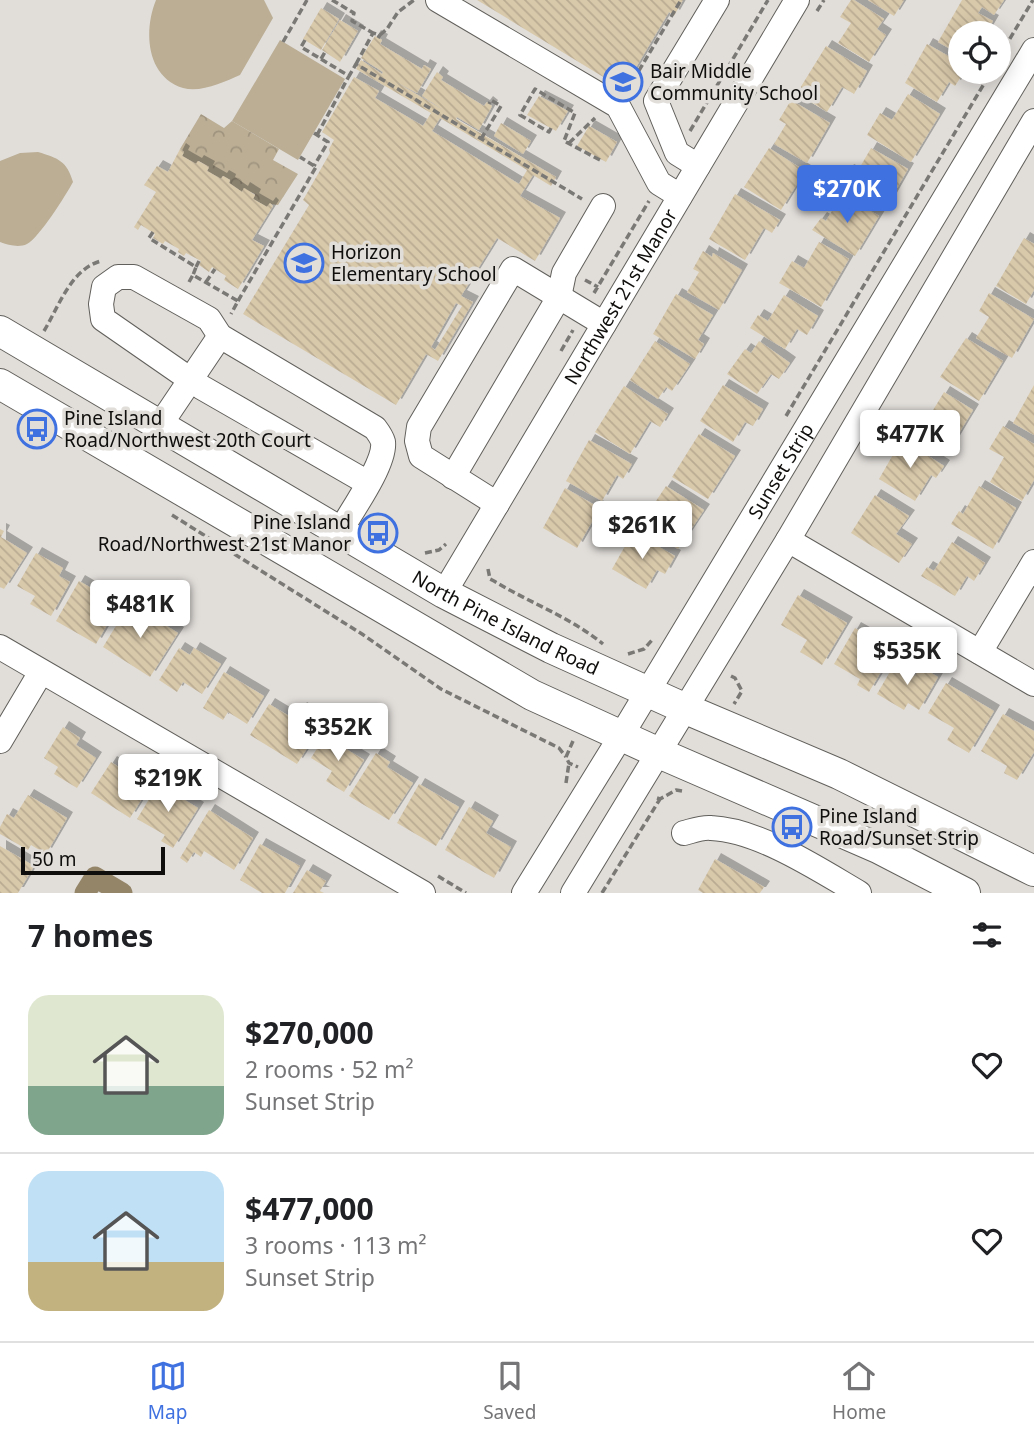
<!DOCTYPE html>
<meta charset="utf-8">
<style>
:root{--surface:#fff;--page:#f2f2f2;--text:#202124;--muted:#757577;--line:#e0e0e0;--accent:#3f71e1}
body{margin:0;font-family:"Noto Sans",sans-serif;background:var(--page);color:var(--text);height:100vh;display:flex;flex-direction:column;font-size:26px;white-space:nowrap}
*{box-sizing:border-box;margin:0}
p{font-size:23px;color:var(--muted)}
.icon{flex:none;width:38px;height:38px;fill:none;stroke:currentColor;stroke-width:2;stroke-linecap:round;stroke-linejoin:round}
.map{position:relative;height:893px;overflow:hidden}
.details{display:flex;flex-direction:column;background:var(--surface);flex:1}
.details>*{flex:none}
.fabs{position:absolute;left:948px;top:21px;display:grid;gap:14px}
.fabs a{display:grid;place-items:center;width:63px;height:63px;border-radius:50%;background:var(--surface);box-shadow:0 4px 18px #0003;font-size:35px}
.scale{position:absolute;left:21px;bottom:18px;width:144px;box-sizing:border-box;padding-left:7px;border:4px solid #0f0e0c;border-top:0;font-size:19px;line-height:24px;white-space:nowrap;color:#0f0e0c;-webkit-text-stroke:5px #e1deda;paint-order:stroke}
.price{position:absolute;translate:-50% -60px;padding:0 16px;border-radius:7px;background:#fff;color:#222;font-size:23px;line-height:46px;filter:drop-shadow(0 2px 4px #0008)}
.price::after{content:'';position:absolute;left:50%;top:42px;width:21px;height:16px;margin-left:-10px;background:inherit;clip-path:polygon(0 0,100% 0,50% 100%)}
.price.active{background:var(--accent);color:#fff}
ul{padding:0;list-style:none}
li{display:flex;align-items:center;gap:21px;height:175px;padding:0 28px}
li+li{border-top:2px solid var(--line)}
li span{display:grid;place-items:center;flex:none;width:196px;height:140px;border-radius:21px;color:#555}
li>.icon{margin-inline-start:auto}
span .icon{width:84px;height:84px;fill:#fffc;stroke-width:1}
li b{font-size:30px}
h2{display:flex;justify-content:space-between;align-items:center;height:84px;padding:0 28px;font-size:30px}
.tab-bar{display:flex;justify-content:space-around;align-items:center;height:98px;border-top:2px solid var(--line);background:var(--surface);font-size:19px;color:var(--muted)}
.tab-bar a{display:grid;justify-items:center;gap:4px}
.tab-bar .active{color:var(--accent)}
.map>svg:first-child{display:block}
</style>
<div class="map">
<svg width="1034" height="893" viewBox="0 0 1034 893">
<defs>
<pattern id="forest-crowns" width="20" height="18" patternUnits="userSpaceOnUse" patternTransform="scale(1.75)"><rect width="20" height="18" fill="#bbae95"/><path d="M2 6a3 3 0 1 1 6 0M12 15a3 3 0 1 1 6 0" fill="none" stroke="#a0947f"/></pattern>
<pattern id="building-back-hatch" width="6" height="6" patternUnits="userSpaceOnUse" patternTransform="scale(1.75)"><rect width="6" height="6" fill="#d9c9ab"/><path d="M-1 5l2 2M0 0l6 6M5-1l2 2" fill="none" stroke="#b9ab92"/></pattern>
<filter id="shadow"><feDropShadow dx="6" dy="-6" stdDeviation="0" flood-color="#0004"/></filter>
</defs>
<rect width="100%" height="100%" fill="#e1deda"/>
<path fill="#bbae95" d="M156,0H264L273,18L240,75C224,82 201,93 183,88C145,76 144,29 156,0Z
M280,40L345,79L298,160L232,121Z
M38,152C58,158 67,161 73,182C66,195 39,238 27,244C19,248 8,245 0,242V161L20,153Z"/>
<path fill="url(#forest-crowns)" d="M201,114L224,128L232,121L279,149L273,160L298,174L278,205L270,204L267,207L253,199L255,194L244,189L242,192L229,183L230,180L223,176L221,179L207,171L209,167L199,161L196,164L182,156L184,152L180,149Z"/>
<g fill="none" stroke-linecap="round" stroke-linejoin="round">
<path stroke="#948569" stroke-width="21" d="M85,893L95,877L122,893"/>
</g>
<path fill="url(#building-back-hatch)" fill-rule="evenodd" filter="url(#shadow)" d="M477,0H683L674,16L669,12L623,89Z
M851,0H854L884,19L877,29L886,35L869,62L838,43L851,23L840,17Z
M868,0H904L894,16Z
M962,0H1004L994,15L982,7L978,13L993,21L986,33H961V55L938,42Z
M321,8L339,19L321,50L303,39Z
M340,20L358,31L340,62L322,50Z
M375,36L382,40L380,44L422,69L424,65L431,69L417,93L394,81L445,111L422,96L437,72L443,77L441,80L484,106L487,102L492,106L479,130L457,117L456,119L556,177L551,186L533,175L520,196L560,218L535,261L497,238L461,296L473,302L438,361L426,354L396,405L243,314L309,205L303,200L330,153L329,149L334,140L322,132L354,77L379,91L375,98L423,126L431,113L356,69L361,60L382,74L383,72L361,58ZM440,118L527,170L519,184L432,131ZM456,303L462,306L435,350L431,347Z
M927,44L961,63V72H964L955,86L949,82L937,102L905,83Z
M826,46L867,71L854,94L842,87L827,112L797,93Z
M908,94L940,114L911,162L867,135L880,113L892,120Z
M539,96L568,111L556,131L527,115Z
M791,100L830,123L807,163L774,144L786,124L779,120Z
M501,123L531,141L523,154L494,136Z
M589,126L617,142L606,162L577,146Z
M769,148L805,171L781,210L744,187Z
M871,148L908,169L885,209L840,184L848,170L856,174Z
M180,149L184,152L182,156L196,164L198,161L209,167L207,171L221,179L223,176L230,180L229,183L242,192L244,188L255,195L253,199L267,207L270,203L273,206L252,240L264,246L238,289L224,280L226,276L212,267L209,272L199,265L201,261L186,253L184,256L178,252L179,249L165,241L163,244L153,238L155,234L141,225L138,230L134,227L156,192L144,185L157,166L168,172Z
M735,194L780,220L772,233L764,228L745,260L709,239Z
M842,194L879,216L855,256L812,230L821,218L826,221Z
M1024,238L1034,244V290L1026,304L996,286Z
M819,242L849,259L821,307L779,283L792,261L804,268Z
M703,251L712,257L713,253L742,270L719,310L687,292L699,272L693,269Z
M989,293L1034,319L1012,358L976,338L989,317L979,311Z
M676,294L713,315L698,340L704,344L695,359L653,334Z
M784,295L818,316L807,335L797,329L785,349L750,328L758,315L768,321Z
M966,338L1003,361L979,401L940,377Z
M655,341L690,364L672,391L666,387L658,399L630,380Z
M759,341L790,363L779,379L771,374L757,394L727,374L745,349L751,353Z
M723,385L763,409L753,426L745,422L733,442L700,421Z
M1034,385V435L1013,423Z
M624,386L668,414L660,427L650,421L630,454L595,432Z
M944,392L973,410L950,448L921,430Z
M1003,426L1034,444V480L1022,501L990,482L1004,457L989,449Z
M699,434L735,456L708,499L672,477Z
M902,439L944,466L936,478L931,475L915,501L879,479Z
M589,440L632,464L623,479L617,475L602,501L566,481Z
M666,486L704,510L678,549L640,525Z
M979,486L1016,508L993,549L951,524L959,511L963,514Z
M565,488L600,508L577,548L543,528Z
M875,495L909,516L896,534L912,544L899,563L851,533Z
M0,529L4,531L1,537L27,553L4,589L0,587Z
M633,532L675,556L665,574L657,570L646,589L612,569Z
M952,542L985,563L974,581L967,576L955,596L921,576L927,567L934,571Z
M36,553L63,568L59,576L70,582L51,616L30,604L35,596L17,586Z
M79,581L119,604L96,644L56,621Z
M798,595L847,623L822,665L800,652L807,640L781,625Z
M130,603L178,633L150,677L103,647Z
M855,628L894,650L869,692L857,685L860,679L834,664Z
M179,648L190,655L194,648L221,664L202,694L183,682L177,692L159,680Z
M895,663L915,676L920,666L938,677L919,710L908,703L904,710L877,694Z
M224,672L264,696L247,724L228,712L223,720L203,708Z
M946,683L994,711L969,753L947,740L954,728L928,713Z
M269,704L294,719L301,708L324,722L297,764L250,735Z
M1003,714L1034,731V752L1017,780L1004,773L1007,766L981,751Z
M63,727L80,738L76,745L96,758L77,788L54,774L58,767L44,758Z
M325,736L364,760L344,792L326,781L332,771L311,758Z
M376,753L390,762L387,767L413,783L389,820L349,796Z
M111,762L129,774L134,766L154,779L130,818L91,793Z
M160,781L177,792L175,794L198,808L173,848L161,841L165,835L137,819Z
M419,784L459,807L436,846L397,823Z
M28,795L67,818L46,854L31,845L28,850L0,834V827L7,814L14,818Z
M469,807L493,821L486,833L511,847L494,878L445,850Z
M209,810L253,838L234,870L204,851L201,857L194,852L187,863L180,858Z
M260,844L300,866L285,893H262L240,880Z
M0,846L34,866L18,893H0Z
M715,859L764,887L760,893H703L698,890Z
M307,870L326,881L320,891L324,893H293Z"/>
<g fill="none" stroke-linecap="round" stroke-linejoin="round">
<defs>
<g id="minor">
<path d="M438,0L618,106L659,183L680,196"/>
<path d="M698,166L677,153L656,101L717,0"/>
<path d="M160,425L220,336"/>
<path d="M453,477L559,297L564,273L603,206"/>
<path d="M497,504L421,456L417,441L419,427L513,269L604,324"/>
<path d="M340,531C351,512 386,463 383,442C382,438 378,432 375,428L220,336L209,319L134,277H118L104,287L101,304L103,319L201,387L368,483"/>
<path d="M788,540L1034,684"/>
<path id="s1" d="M444,593L797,0"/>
<path d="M0,647L423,893"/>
<path d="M980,652L1034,562"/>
<path d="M0,741L41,672"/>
<path d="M684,833C692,831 702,827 711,828C759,830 818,869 859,893"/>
<path id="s2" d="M524,893L621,736L1034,50"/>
<path d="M573,893L788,540L1034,121"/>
</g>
<g id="major">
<path id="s3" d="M0,331L444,593L551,648L686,709L839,774L1034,871"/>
<path d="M0,384L532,695L659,753L878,848L965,893"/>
</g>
</defs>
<use href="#minor" stroke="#62605c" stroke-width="26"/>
<use href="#major" stroke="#62605c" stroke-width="32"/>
<path stroke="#7b7976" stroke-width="3.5" stroke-dasharray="7 3.5" stroke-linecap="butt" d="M332,0L354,13L352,21L373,33
M817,11L824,0
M380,35L387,29L398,12L414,0
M305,40L301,47L321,59L325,52
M283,42L307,0
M999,57L1033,0
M321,59L349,76L356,64L582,199
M356,64L373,33L380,35L378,38
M628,89L681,0
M551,128L549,132L520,115L535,89L575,113L564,141L600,160L601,159
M690,131L768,0
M314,133L328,142L314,166
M317,135L349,76
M481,139L501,106L491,100L489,104
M569,143L595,118
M153,232L149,238L196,267L193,275
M196,267L199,261
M585,280L598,287
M189,282L193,275L238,301L231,314
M206,282L215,269
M594,293L649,201
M238,301L316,167L300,157
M44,331C59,306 71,269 101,261
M561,351L573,330
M786,416L991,72
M172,515L362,634L441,689L559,748L566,757
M425,553L439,550L446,544
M488,569L490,579L494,581C530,603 570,617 603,644
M628,654L644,649L653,639
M731,676L735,678L742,691L734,704
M573,741L566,757L569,763L578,767
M566,783L569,763
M657,798L660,799L676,790L682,791
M438,876L466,893
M602,893L660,799"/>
<use href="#minor" stroke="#fff" stroke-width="24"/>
<use href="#major" stroke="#fff" stroke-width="30"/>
</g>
<defs>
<symbol id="school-ring" viewBox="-11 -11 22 22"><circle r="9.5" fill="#e1deda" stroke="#3f71e1" stroke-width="1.5"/><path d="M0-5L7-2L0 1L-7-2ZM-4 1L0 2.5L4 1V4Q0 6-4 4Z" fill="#3f71e1"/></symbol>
<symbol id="bus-ring" viewBox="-11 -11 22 22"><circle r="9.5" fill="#e1deda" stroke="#3f71e1" stroke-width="1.5"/><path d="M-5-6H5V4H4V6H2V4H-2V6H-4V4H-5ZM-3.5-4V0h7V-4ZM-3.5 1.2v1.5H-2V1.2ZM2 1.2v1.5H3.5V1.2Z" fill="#3f71e1"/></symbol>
</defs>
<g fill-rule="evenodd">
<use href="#school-ring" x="601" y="60" width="44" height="44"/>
<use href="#school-ring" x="282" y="241" width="44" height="44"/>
<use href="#bus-ring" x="15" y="407" width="44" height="44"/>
<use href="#bus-ring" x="356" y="511" width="44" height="44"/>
<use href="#bus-ring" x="770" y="805" width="44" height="44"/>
</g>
<g text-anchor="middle" stroke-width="7" stroke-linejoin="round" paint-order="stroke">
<g font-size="19" fill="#0f0e0c" stroke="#e1deda" text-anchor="start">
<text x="650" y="78">Bair Middle<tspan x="650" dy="22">Community School</tspan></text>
<text x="331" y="259">Horizon<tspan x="331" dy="22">Elementary School</tspan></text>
<text x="64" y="425">Pine Island<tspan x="64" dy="22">Road/Northwest 20th Court</tspan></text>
<text x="351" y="529" text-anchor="end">Pine Island<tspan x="351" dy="22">Road/Northwest 21st Manor</tspan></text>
<text x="819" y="823">Pine Island<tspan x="819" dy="22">Road/Sunset Strip</tspan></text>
</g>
<g font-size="19" fill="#0f0e0c" stroke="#e1deda">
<text dy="7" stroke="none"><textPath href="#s1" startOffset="345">Northwest 21st Manor</textPath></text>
<text dy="7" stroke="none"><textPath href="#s2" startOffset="494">Sunset Strip</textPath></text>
<text dy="7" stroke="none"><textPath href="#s3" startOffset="584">North Pine Island Road</textPath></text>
</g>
</g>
</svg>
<div class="fabs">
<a><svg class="icon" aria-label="locate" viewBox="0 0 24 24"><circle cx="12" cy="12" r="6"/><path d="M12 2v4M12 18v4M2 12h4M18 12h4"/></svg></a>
</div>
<div class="scale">50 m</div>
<b class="price active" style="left:847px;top:225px">$270K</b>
<b class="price" style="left:910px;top:470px">$477K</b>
<b class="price" style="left:642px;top:561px">$261K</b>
<b class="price" style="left:140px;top:640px">$481K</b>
<b class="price" style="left:907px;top:687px">$535K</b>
<b class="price" style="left:338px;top:763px">$352K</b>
<b class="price" style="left:168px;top:814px">$219K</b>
</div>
<section class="details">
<h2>7 homes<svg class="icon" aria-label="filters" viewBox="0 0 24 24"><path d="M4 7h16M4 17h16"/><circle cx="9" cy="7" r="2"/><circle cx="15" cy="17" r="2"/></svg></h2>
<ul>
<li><span style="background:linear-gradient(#dfe7d0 65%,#7fa58c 0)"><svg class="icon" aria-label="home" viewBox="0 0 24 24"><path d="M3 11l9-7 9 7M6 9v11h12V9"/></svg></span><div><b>$270,000</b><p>2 rooms · 52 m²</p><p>Sunset Strip</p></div><svg class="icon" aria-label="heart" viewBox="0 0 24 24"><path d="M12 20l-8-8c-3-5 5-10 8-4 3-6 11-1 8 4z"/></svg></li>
<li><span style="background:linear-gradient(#bfe0f5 65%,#c2b280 0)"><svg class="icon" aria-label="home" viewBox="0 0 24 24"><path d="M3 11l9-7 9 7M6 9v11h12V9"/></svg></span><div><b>$477,000</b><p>3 rooms · 113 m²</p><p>Sunset Strip</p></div><svg class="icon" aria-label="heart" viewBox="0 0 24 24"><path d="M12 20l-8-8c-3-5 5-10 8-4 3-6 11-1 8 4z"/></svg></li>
</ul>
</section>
<nav class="tab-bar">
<a class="active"><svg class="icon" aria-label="map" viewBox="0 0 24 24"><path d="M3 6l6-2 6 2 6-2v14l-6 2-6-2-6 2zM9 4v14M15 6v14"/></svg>Map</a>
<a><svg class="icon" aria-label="saved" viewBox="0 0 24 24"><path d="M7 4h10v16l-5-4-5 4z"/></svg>Saved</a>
<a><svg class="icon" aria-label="home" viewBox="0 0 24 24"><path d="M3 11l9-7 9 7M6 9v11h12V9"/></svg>Home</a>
</nav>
